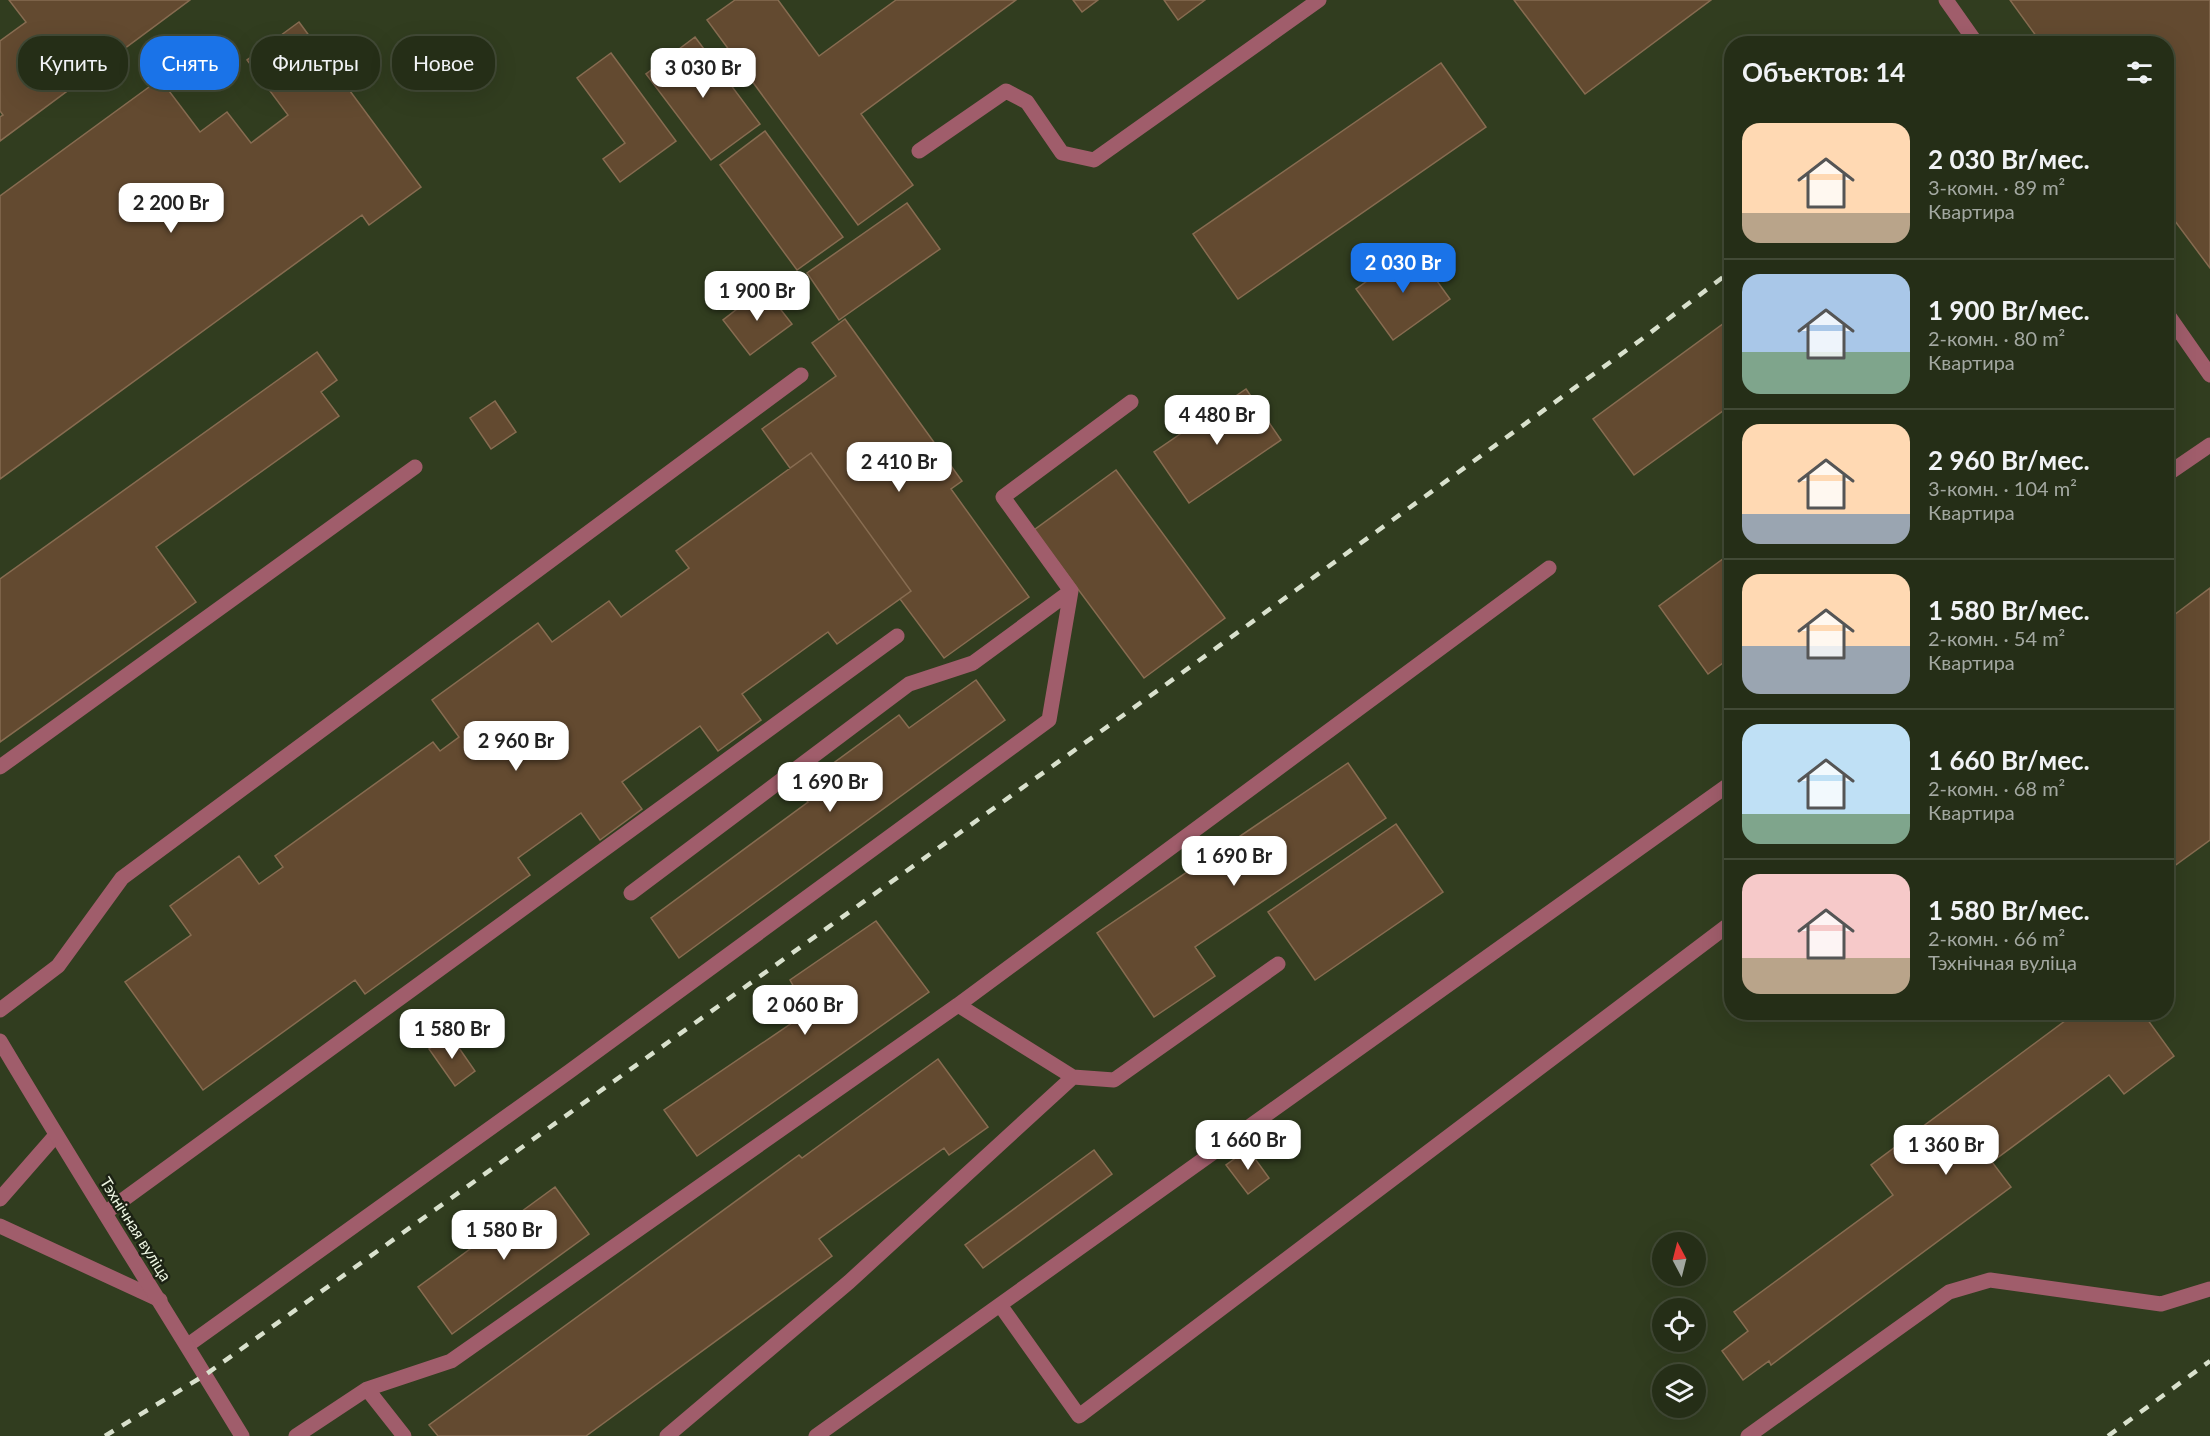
<!DOCTYPE html>
<html lang="ru">
<meta charset="utf-8">
<style>
:root{--surface:#252e17;--page:#313a24;--text:#f1f3f6;--muted:#a3a8a1;--line:#424a36;--accent:#1a73e8}
body{margin:0;font-family:Lato,sans-serif;background:var(--page);color:var(--text);height:100vh;display:flex;flex-direction:column;font-size:22px;white-space:nowrap}
*{box-sizing:border-box;margin:0}
p{font-size:20px;color:var(--muted)}
.icon{flex:none;width:33px;height:33px;fill:none;stroke:currentColor;stroke-width:2;stroke-linecap:round;stroke-linejoin:round}
.map{position:relative;flex:1;overflow:hidden}
.details{position:absolute;left:1724px;top:36px;width:450px;height:984px;display:flex;flex-direction:column;background:var(--surface);border-radius:24px;box-shadow:0 6px 24px #0002,0 0 0 2px var(--line)}
.details>*{flex:none}
.banner{position:absolute;left:18px;top:36px;width:570px;height:54px;display:flex;gap:12px}
.needle{width:39px;rotate:353deg}
.tools{position:absolute;left:1652px;top:1232px;display:grid;gap:12px}
.tools a{display:grid;place-items:center;width:54px;height:54px;border-radius:50%;background:var(--surface);box-shadow:0 6px 24px #0002,0 0 0 2px var(--line);font-size:30px}
.price{position:absolute;translate:-50% -51px;padding:0 14px;border-radius:12px;background:#fff;color:#222;font-size:20px;line-height:39px;filter:drop-shadow(0 2px 3px #0008)}
.price::after{content:'';position:absolute;left:50%;top:36px;width:18px;height:14px;margin-left:-9px;background:inherit;clip-path:polygon(0 0,100% 0,50% 100%)}
.price.active{background:var(--accent);color:#fff}
ul{padding:0;list-style:none}
li{display:flex;align-items:center;gap:18px;height:150px;padding:0 18px}
li+li{border-top:2px solid var(--line)}
li span{display:grid;place-items:center;flex:none;width:168px;height:120px;border-radius:18px;color:#555}
li>.icon{margin-inline-start:auto}
span .icon{width:72px;height:72px;fill:#fffc;stroke-width:1}
li b{font-size:26px}
h2{display:flex;justify-content:space-between;align-items:center;height:72px;padding:0 18px;font-size:26px}
.tag{padding:0 21px;border-radius:24px;background:var(--surface);box-shadow:0 6px 24px #0002,0 0 0 2px var(--line);font-size:21px;line-height:54px}
.tag.active{background:var(--accent);color:#fff}
.map>svg:first-child{display:block}
</style>
<div class="map">
<svg width="2210" height="1436" viewBox="0 0 2210 1436">
<rect width="100%" height="100%" fill="#313d1f"/>
<path fill="#634a30" stroke="#876c51" stroke-width="1.5" d="M9,0H190L0,141V117L3,115L0,111V41L26,22Z
M735,0H778L819,56L896,0H1016L861,114L913,185L858,225L707,20Z
M1073,0H1098L1082,12Z
M1164,0H1205L1178,20Z
M1514,0H1711L1585,94Z
M2010,0H2210V268L2166,209V44H2042Z
M299,22L421,187L369,225L362,215L0,479V196L160,79L200,132L227,112L251,143L288,115L247,60Z
M695,37L760,124L711,160L646,74Z
M611,53L676,141L620,182L603,159L625,143L577,78Z
M1441,63L1486,127L1238,299L1193,234Z
M765,131L843,237L797,270L720,165Z
M907,203L940,249L839,320L807,273Z
M1413,248L1450,299L1393,340L1356,289Z
M764,288L792,324L750,355L723,320Z
M1731,318V405L1634,475L1593,419Z
M845,319L962,481L951,489L1029,597L944,658L900,599L911,591L811,453L790,468L762,429L836,376L812,343Z
M317,352L337,380L321,392L339,416L156,547L196,602L0,742V579Z
M1246,389L1281,440L1189,503L1154,452Z
M495,401L516,432L491,449L470,418Z
M811,453L911,591L837,644L828,632L742,694L761,720L718,751L700,726L622,782L642,809L600,840L581,813L518,858L530,875L365,994L355,980L203,1090L125,982L191,935L170,906L239,856L259,884L283,867L275,856L433,742L440,751L459,737L432,700L538,623L552,642L609,601L621,617L689,568L676,551Z
M1116,470L1225,618L1144,678L1034,530Z
M1731,553V657L1708,674L1659,606Z
M2210,588V840L2166,872V621Z
M976,680L1005,720L679,958L651,918L808,802L798,789L899,715L909,728Z
M1348,763L1386,818L1195,947L1215,976L1154,1017L1097,933Z
M1396,824L1443,892L1315,980L1268,912Z
M876,921L929,992L697,1156L664,1110L808,1012L790,980Z
M2077,1012H2142L2174,1056L2124,1094L2109,1075L1992,1162L2011,1187L1771,1365L1769,1361L1743,1380L1722,1351L1748,1331L1734,1312L1893,1195L1871,1165Z
M450,1035L475,1071L455,1086L429,1049Z
M938,1059L988,1127L949,1155L944,1148L819,1239L832,1256L586,1436H438L429,1425L799,1155L802,1158Z
M1248,1149L1269,1178L1248,1194L1226,1165Z
M1094,1150L1112,1174L983,1268L965,1245Z
M555,1187L589,1234L452,1334L418,1287Z"/>
<g fill="none" stroke-linecap="round" stroke-linejoin="round">
<path stroke="#a05d6b" stroke-width="15" d="M1946,0L1977,44
M919,151L1006,91L1027,102L1062,153L1094,160L1319,0
M2166,312L2210,375
M2166,475L2210,445
M0,767L415,467
M631,893L909,684L973,663L1071,591
M958,1005L1073,1077L1114,1080L1278,964
M0,1010L58,966L122,878L801,375
M0,1199L56,1135
M105,1213L897,636
M0,1226L160,1300
M1000,1305L1079,1416L1731,923
M188,1345L570,1071L1049,720L1071,591L1003,497L1131,402
M367,1389L404,1436
M296,1436L367,1389L451,1361L958,1005L1549,568
M667,1436L849,1282L1073,1077
M816,1436L1731,783
M1748,1436L1949,1292L1990,1280L2161,1304L2210,1289"/>
<path stroke="#a05d6b" stroke-width="15" d="M0,1041C79,1174 162,1304 242,1436"/>
<path stroke="#d9e1cd" stroke-width="4.5" stroke-dasharray="10 10" stroke-linecap="butt" d="M2023,44L2034,32
M105,1436L205,1375L1150,696L1642,339L1731,271
M2108,1436L2210,1361"/>
</g>
<g text-anchor="middle" stroke-width="5" stroke-linejoin="round" paint-order="stroke">
<g font-size="16" fill="#eef6e3" stroke="#1c2214">
<text transform="translate(136 1229) rotate(58)" y="6">Тэхнічная вуліца</text>
</g>
</g>
</svg>
<div class="tools">
<a><svg class="needle" viewBox="-14 -14 28 28"><path d="M0-13l5 13h-10z" fill="#e53935"/><path d="M0 13l5-13h-10z" fill="#a3a8a1"/></svg></a>
<a><svg class="icon" aria-label="locate" viewBox="0 0 24 24"><circle cx="12" cy="12" r="6"/><path d="M12 2v4M12 18v4M2 12h4M18 12h4"/></svg></a>
<a><svg class="icon" aria-label="layers" viewBox="0 0 24 24"><path d="M12 4l9 5-9 5-9-5zM3 14l9 5 9-5"/></svg></a>
</div>
<b class="price" style="left:703px;top:99px">3 030 Br</b>
<b class="price" style="left:171px;top:234px">2 200 Br</b>
<b class="price active" style="left:1403px;top:294px">2 030 Br</b>
<b class="price" style="left:757px;top:322px">1 900 Br</b>
<b class="price" style="left:1217px;top:446px">4 480 Br</b>
<b class="price" style="left:899px;top:493px">2 410 Br</b>
<b class="price" style="left:516px;top:772px">2 960 Br</b>
<b class="price" style="left:830px;top:813px">1 690 Br</b>
<b class="price" style="left:1234px;top:887px">1 690 Br</b>
<b class="price" style="left:805px;top:1036px">2 060 Br</b>
<b class="price" style="left:452px;top:1060px">1 580 Br</b>
<b class="price" style="left:1248px;top:1171px">1 660 Br</b>
<b class="price" style="left:1946px;top:1176px">1 360 Br</b>
<b class="price" style="left:504px;top:1261px">1 580 Br</b>
<div class="banner">
<a class="tag">Купить</a>
<a class="tag active">Снять</a>
<a class="tag">Фильтры</a>
<a class="tag">Новое</a>
</div>
<section class="details">
<h2>Объектов: 14<svg class="icon" aria-label="filters" viewBox="0 0 24 24"><path d="M4 7h16M4 17h16"/><circle cx="9" cy="7" r="2"/><circle cx="15" cy="17" r="2"/></svg></h2>
<ul>
<li><span style="background:linear-gradient(#ffd9b3 75%,#b9a48a 0)"><svg class="icon" aria-label="home" viewBox="0 0 24 24"><path d="M3 11l9-7 9 7M6 9v11h12V9"/></svg></span><div><b>2 030 Br/мес.</b><p>3-комн. · 89 m²</p><p>Квартира</p></div></li>
<li><span style="background:linear-gradient(#a9c7e8 65%,#7fa58c 0)"><svg class="icon" aria-label="home" viewBox="0 0 24 24"><path d="M3 11l9-7 9 7M6 9v11h12V9"/></svg></span><div><b>1 900 Br/мес.</b><p>2-комн. · 80 m²</p><p>Квартира</p></div></li>
<li><span style="background:linear-gradient(#ffd9b3 75%,#9aa5b1 0)"><svg class="icon" aria-label="home" viewBox="0 0 24 24"><path d="M3 11l9-7 9 7M6 9v11h12V9"/></svg></span><div><b>2 960 Br/мес.</b><p>3-комн. · 104 m²</p><p>Квартира</p></div></li>
<li><span style="background:linear-gradient(#ffd9b3 60%,#9aa5b1 0)"><svg class="icon" aria-label="home" viewBox="0 0 24 24"><path d="M3 11l9-7 9 7M6 9v11h12V9"/></svg></span><div><b>1 580 Br/мес.</b><p>2-комн. · 54 m²</p><p>Квартира</p></div></li>
<li><span style="background:linear-gradient(#bfe0f5 75%,#7fa58c 0)"><svg class="icon" aria-label="home" viewBox="0 0 24 24"><path d="M3 11l9-7 9 7M6 9v11h12V9"/></svg></span><div><b>1 660 Br/мес.</b><p>2-комн. · 68 m²</p><p>Квартира</p></div></li>
<li><span style="background:linear-gradient(#f6c9c9 70%,#b9a48a 0)"><svg class="icon" aria-label="home" viewBox="0 0 24 24"><path d="M3 11l9-7 9 7M6 9v11h12V9"/></svg></span><div><b>1 580 Br/мес.</b><p>2-комн. · 66 m²</p><p>Тэхнічная вуліца</p></div></li>
</ul>
</section>
</div>
